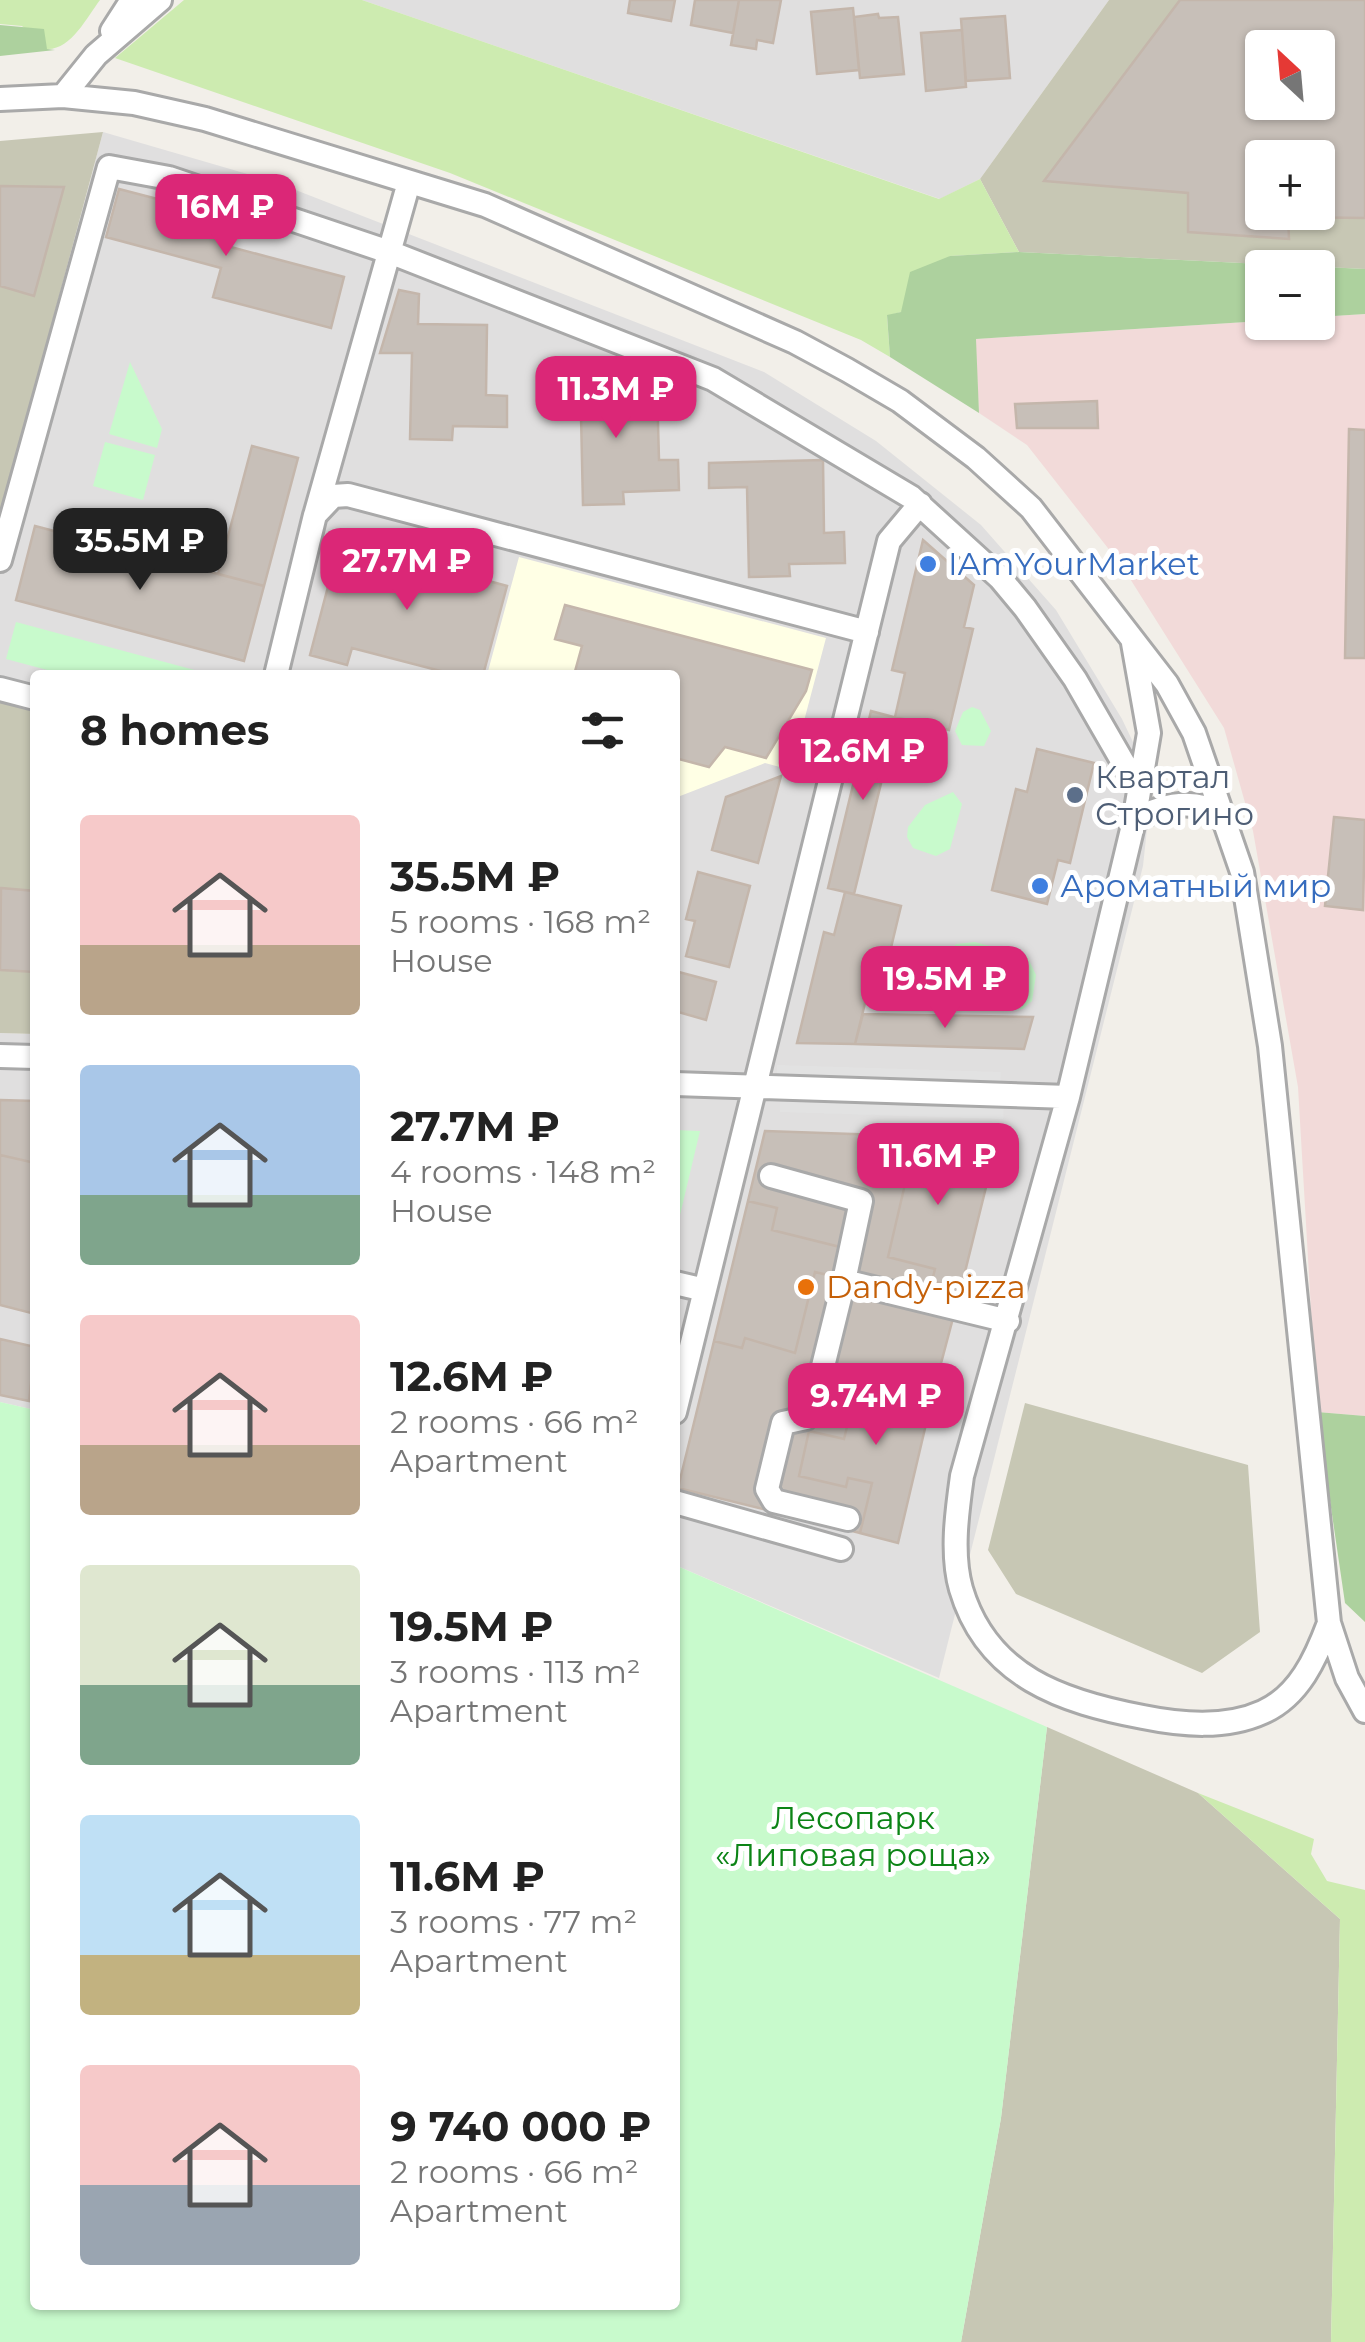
<!DOCTYPE html>
<meta charset="utf-8">
<style>
:root{--surface:#fff;--page:#f2f2f2;--text:#222;--muted:#767676;--accent:#db2777}
body{margin:0;font-family:Montserrat,sans-serif;background:var(--page);color:var(--text);height:100vh;display:flex;flex-direction:column;font-size:38px;white-space:nowrap}
*{box-sizing:border-box;margin:0}
p{font-size:32px;color:var(--muted)}
.icon{flex:none;width:55px;height:55px;fill:none;stroke:currentColor;stroke-width:2;stroke-linecap:round;stroke-linejoin:round}
.map{position:relative;flex:1;overflow:hidden}
.details{position:absolute;left:30px;top:670px;width:650px;height:1640px;display:flex;flex-direction:column;background:var(--surface);border-radius:10px;box-shadow:0 2px 8px #0004}
.details>*{flex:none}
.needle{width:65px;rotate:334deg}
.tools{position:absolute;left:1245px;top:30px;display:grid;gap:20px}
.tools a{display:grid;place-items:center;width:90px;height:90px;border-radius:10px;background:var(--surface);box-shadow:0 2px 8px #0004;font-size:50px}
.price{position:absolute;translate:-50% -85px;padding:0 22px;border-radius:20px;background:var(--accent);color:#fff;font-size:32px;line-height:65px;filter:drop-shadow(0 2px 5px #0008)}
.price::after{content:'';position:absolute;left:50%;top:60px;width:30px;height:22px;margin-left:-15px;background:inherit;clip-path:polygon(0 0,100% 0,50% 100%)}
.price.selected{background:#222;color:#fff}
ul{padding:0;list-style:none}
li{display:flex;align-items:center;gap:30px;height:250px;padding:0 50px}
li span{display:grid;place-items:center;flex:none;width:280px;height:200px;border-radius:10px;color:#555}
li>.icon{margin-inline-start:auto}
span .icon{width:120px;height:120px;fill:#fffc;stroke-width:1}
li b{font-size:42px}
h2{display:flex;justify-content:space-between;align-items:center;height:120px;padding:0 50px;font-size:42px}
.map>svg:first-child{display:block}
</style>
<div class="map">
<svg width="1365" height="2342" viewBox="0 0 1365 2342">
<rect width="100%" height="100%" fill="#f2efe9"/>
<path fill="#e0dfdf" d="M362,0H1109L980,179L940,199Z
M103,132L275,182L764,372L876,441L981,525L1056,610L1122,719L1152,782L1143,866L939,1678L675,1565V675H35V710L0,701V517Z
M0,1033L35,1034V1410L0,1402Z"/>
<path fill="#f2dad9" d="M1365,314V1416L1317,1412L1298,1087L1253,831L1224,728L1122,566L1027,445L979,413L975,339L1262,321L1318,322V317Z"/>
<path fill="#ffffe5" d="M519,557L826,638L791,770L765,763L675,798V675H487Z"/>
<path fill="#c7c7b4" fill-rule="evenodd" d="M1109,0H1365V269L1019,252L980,179ZM1262,48H1318V102H1262ZM1262,158H1318V212H1262Z
M103,132L0,517V141Z
M0,701L35,710V1034L0,1033Z
M1025,1403L1248,1465L1260,1632L1202,1673L1016,1594L988,1550Z
M1047,1727L1198,1793L1340,1919L1331,2342H961L1001,2118Z"/>
<path fill="#cdebb0" d="M0,0H100C87,17 71,50 47,49L22,26L0,24Z
M184,0H362L939,199L980,179L1019,252L950,256L901,312L887,316L890,357L861,340L450,173L115,58Z
M1198,1793L1314,1839L1311,1854L1327,1881L1365,1890V2342H1331L1340,1919Z"/>
<path fill="#add19e" d="M0,25L44,29L47,49L55,50L0,56Z
M1019,252L1365,269V314L1318,317V268H1262V321L976,339L979,413L890,357L887,315L901,312L910,272L950,256Z
M1317,1412L1365,1416V1622L1345,1603Z"/>
<path fill="#c8facc" d="M130,362L162,429L157,448L109,434Z
M105,442L155,455L143,500L93,486Z
M16,622L213,675H66L6,659Z
M972,707L980,710L991,731L984,746L962,745L955,731L963,712Z
M953,792L962,804L950,849L936,856L913,848L907,837L908,827L925,805Z
M975,942L1027,956L1036,975L1032,1001L1023,1009L941,1006L936,999L938,965L956,944Z
M675,1130L700,1131L675,1236Z
M0,1402L35,1410V2305H675V1565L1047,1727L1001,2118L961,2342H0Z"/>
<path fill="#e2e2e2" d="M777,1065L1001,1072L1000,1087L777,1081Z
M780,1096L1004,1103L1003,1119L780,1112Z"/>
<path fill="#c7bfb8" stroke="#c4b6ab" stroke-width="2.5" fill-rule="evenodd" d="M630,0H675L671,21L628,13Z
M695,0H739L733,33L691,25Z
M739,0H781L773,43L757,40L756,49L731,45Z
M1180,0H1365V218L1288,217L1289,239L1188,232V193L1044,181ZM1262,48H1318V102H1262ZM1262,158H1318V212H1262Z
M853,8L859,70L817,74L811,12Z
M878,14L879,18L898,17L904,74L860,78L854,17Z
M1005,16L1010,78L966,81L961,19Z
M962,30L966,87L926,91L921,33Z
M0,186L64,187L34,296L0,286Z
M119,189L234,219L227,246L344,277L331,328L213,297L221,268L106,237Z
M399,290L419,294L418,324L487,325L486,395L507,396V427L453,426L452,440L410,439L412,353H380Z
M657,387L659,460H678L679,490L623,492L624,504L583,505L581,415L544,416L543,390Z
M1097,401L1098,428H1017L1015,404Z
M1349,429L1365,430V658H1345Z
M252,446L298,458L264,586L218,574Z
M823,460L824,533L844,532L845,563L789,564L790,576L749,577L747,487L709,488V463Z
M35,526L264,586L244,661L16,600Z
M923,540L974,585L964,627L973,629L949,730L895,717L905,673L892,670Z
M340,541L507,586L483,675H456L352,648L347,665L310,655Z
M565,605L812,670L806,691L766,758L725,747L709,767L675,758V675H574L582,646L555,639Z
M871,711L897,718L854,894L828,888Z
M1037,749L1094,763L1070,863L1058,860L1047,904L992,890L1016,789L1027,792Z
M781,776L758,863L712,850L726,797Z
M1334,817L1365,820L1363,910L1325,906Z
M698,872L750,886L729,967L686,956L695,921L686,919Z
M1,888L35,891V972L0,970Z
M845,892L901,906L877,1006L865,1003L855,1044L797,1043L824,932L834,935Z
M675,971L716,982L706,1020L675,1011Z
M863,1014L1033,1017L1024,1049L855,1044Z
M0,1100L35,1101V1163L0,1155Z
M765,1131L998,1139L995,1151L966,1144L962,1159L892,1142L884,1174L906,1180L888,1257L935,1269L932,1281L961,1288L935,1386L856,1366L852,1381L858,1382L844,1439L809,1431L799,1476L846,1487L848,1478L872,1483L860,1533L678,1488L714,1341L742,1348L745,1338L795,1353L815,1272L832,1276L840,1247L772,1230L777,1208L748,1201Z
M892,1142L962,1159L966,1144L995,1151L961,1288L932,1281L935,1269L888,1257L906,1180L884,1174Z
M0,1155L35,1163V1314L0,1305Z
M748,1201L777,1208L772,1230L840,1247L832,1276L815,1272L795,1353L745,1338L742,1348L714,1341Z
M0,1339L35,1347L29,1401L0,1395Z
M856,1366L935,1386L898,1543L860,1533L872,1483L848,1478L846,1487L799,1476L809,1431L844,1439L858,1382L852,1381Z"/>
<g fill="none" stroke-linecap="round" stroke-linejoin="round">
<defs>
<path id="minor" d="M112,31L132,0
M63,96L96,55L160,0
M0,99L63,96L134,103L205,119L485,205L795,342L847,370L900,401L976,458L1031,508L1167,684L1194,733L1242,872L1270,1046L1329,1623L1347,1678L1365,1711
M316,512L409,182
M0,560L109,167L169,178L392,253L713,379L911,497L1000,578L1025,608L1075,679L1139,790
M1133,643L1149,733L1134,821L1068,1097L962,1476C957,1512 951,1554 961,1589C987,1677 1063,1702 1143,1717C1182,1725 1226,1729 1263,1712C1299,1696 1316,1658 1329,1623
M276,675L315,515L333,496L348,495L867,632
M0,689L35,698
M1134,821C1164,803 1193,798 1224,815
M0,1056L35,1057
M675,1084L1068,1097
M771,1176L861,1201L844,1281
M675,1283L705,1290
M675,1412L889,541L920,504
M675,1502L841,1549
M848,1519L774,1501L767,1489L783,1423L806,1418L812,1411L844,1281L1008,1321"/>
</defs>
<use href="#minor" stroke="#a9a9a9" stroke-width="28"/>
<use href="#minor" stroke="#fff" stroke-width="22"/>
</g>
<g fill="#3f7fe0" stroke="#fff" stroke-width="4">
<circle cx="928" cy="564" r="10"/>
<circle cx="1040" cy="886" r="10"/>
</g>
<circle fill="#5c6f8a" stroke="#fff" stroke-width="4" cx="1075" cy="795" r="10"/>
<circle fill="#e8710a" stroke="#fff" stroke-width="4" cx="806" cy="1287" r="10"/>
<g text-anchor="middle" stroke-width="10" stroke-linejoin="round" paint-order="stroke">
<g font-size="32" fill="#366cbe" stroke="#fff" text-anchor="start">
<text x="948" y="575">IAmYourMarket</text>
<text x="1060" y="897">Ароматный мир</text>
</g>
<g font-size="32" fill="#4e5e75" stroke="#fff" text-anchor="start">
<text x="1095" y="788">Квартал<tspan x="1095" dy="37">Строгино</tspan></text>
</g>
<g font-size="32" fill="#c56008" stroke="#fff" text-anchor="start">
<text x="826" y="1298">Dandy-pizza</text>
</g>
<g font-size="32" fill="#0c8416" stroke="#fff">
<text x="853" y="1829">Лесопарк<tspan x="853" dy="37">«Липовая роща»</tspan></text>
</g>
</g>
</svg>
<div class="tools">
<a><svg class="needle" viewBox="-14 -14 28 28"><path d="M0-13l5 13h-10z" fill="#e53935"/><path d="M0 13l5-13h-10z" fill="#767676"/></svg></a>
<a>+</a>
<a>−</a>
</div>
<b class="price" style="left:226px;top:259px">16M ₽</b>
<b class="price" style="left:616px;top:441px">11.3M ₽</b>
<b class="price selected" style="left:140px;top:593px">35.5M ₽</b>
<b class="price" style="left:407px;top:613px">27.7M ₽</b>
<b class="price" style="left:863px;top:803px">12.6M ₽</b>
<b class="price" style="left:945px;top:1031px">19.5M ₽</b>
<b class="price" style="left:938px;top:1208px">11.6M ₽</b>
<b class="price" style="left:876px;top:1448px">9.74M ₽</b>
<section class="details">
<h2>8 homes<svg class="icon" aria-label="filters" viewBox="0 0 24 24"><path d="M4 7h16M4 17h16"/><circle cx="9" cy="7" r="2"/><circle cx="15" cy="17" r="2"/></svg></h2>
<ul>
<li><span style="background:linear-gradient(#f6c9c9 65%,#b9a48a 0)"><svg class="icon" aria-label="home" viewBox="0 0 24 24"><path d="M3 11l9-7 9 7M6 9v11h12V9"/></svg></span><div><b>35.5M ₽</b><p>5 rooms · 168 m²</p><p>House</p></div></li>
<li><span style="background:linear-gradient(#a9c7e8 65%,#7fa58c 0)"><svg class="icon" aria-label="home" viewBox="0 0 24 24"><path d="M3 11l9-7 9 7M6 9v11h12V9"/></svg></span><div><b>27.7M ₽</b><p>4 rooms · 148 m²</p><p>House</p></div></li>
<li><span style="background:linear-gradient(#f6c9c9 65%,#b9a48a 0)"><svg class="icon" aria-label="home" viewBox="0 0 24 24"><path d="M3 11l9-7 9 7M6 9v11h12V9"/></svg></span><div><b>12.6M ₽</b><p>2 rooms · 66 m²</p><p>Apartment</p></div></li>
<li><span style="background:linear-gradient(#dfe7d0 60%,#7fa58c 0)"><svg class="icon" aria-label="home" viewBox="0 0 24 24"><path d="M3 11l9-7 9 7M6 9v11h12V9"/></svg></span><div><b>19.5M ₽</b><p>3 rooms · 113 m²</p><p>Apartment</p></div></li>
<li><span style="background:linear-gradient(#bfe0f5 70%,#c2b280 0)"><svg class="icon" aria-label="home" viewBox="0 0 24 24"><path d="M3 11l9-7 9 7M6 9v11h12V9"/></svg></span><div><b>11.6M ₽</b><p>3 rooms · 77 m²</p><p>Apartment</p></div></li>
<li><span style="background:linear-gradient(#f6c9c9 60%,#9aa5b1 0)"><svg class="icon" aria-label="home" viewBox="0 0 24 24"><path d="M3 11l9-7 9 7M6 9v11h12V9"/></svg></span><div><b>9 740 000 ₽</b><p>2 rooms · 66 m²</p><p>Apartment</p></div></li>
</ul>
</section>
</div>
